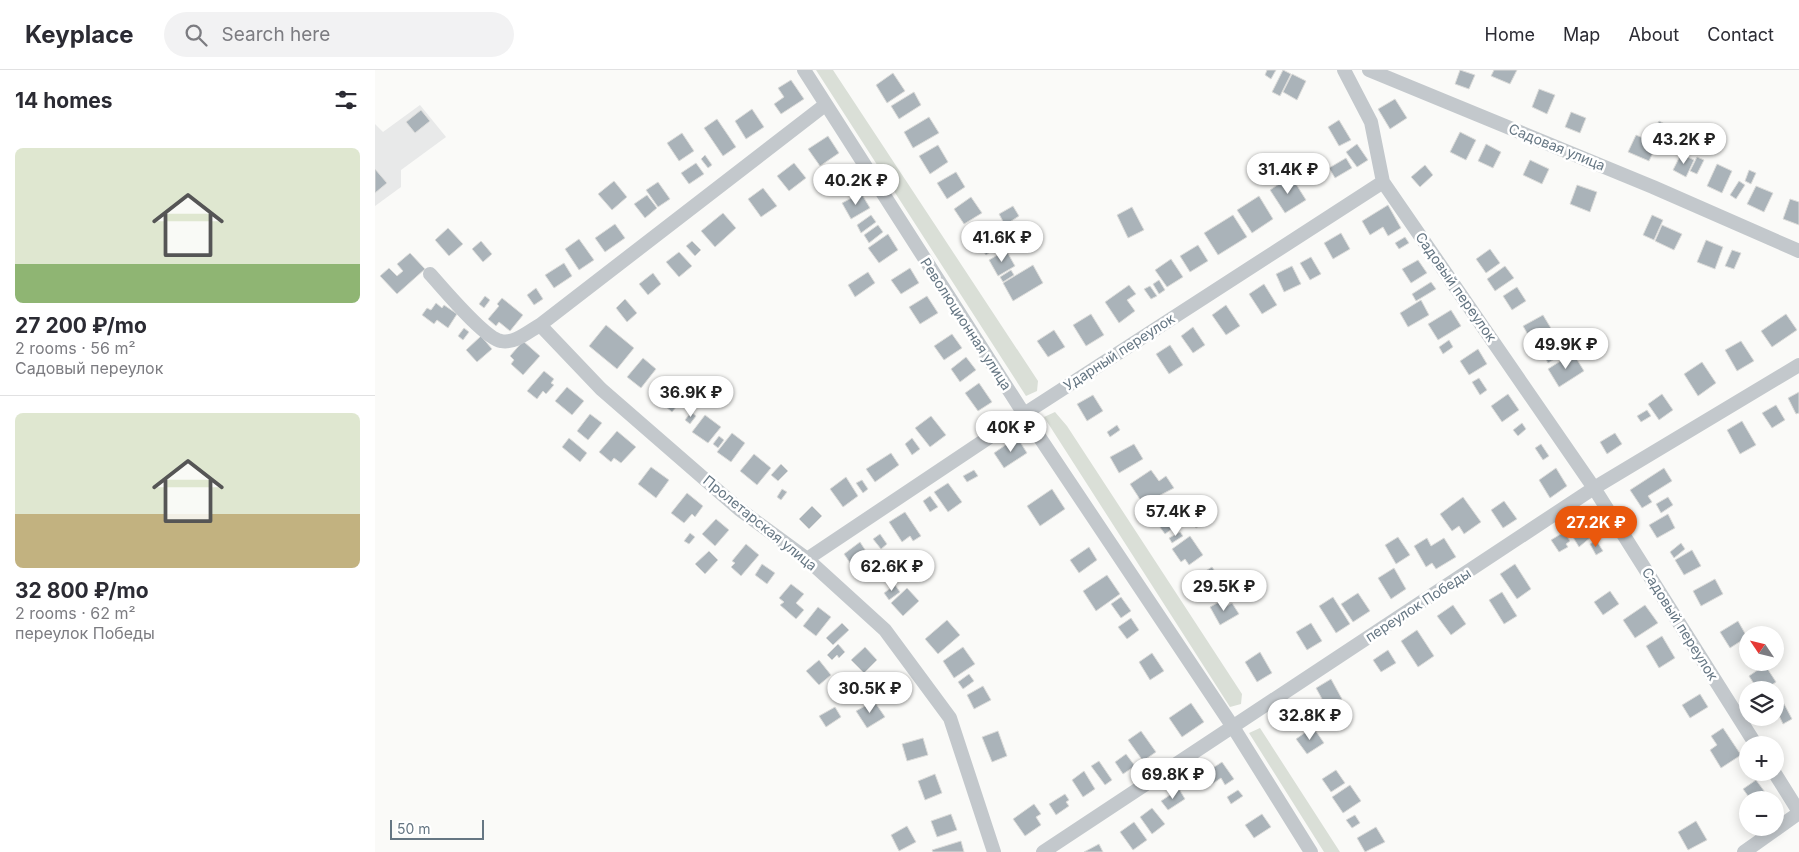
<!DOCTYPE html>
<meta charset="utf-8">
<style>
:root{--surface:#fff;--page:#f2f2f3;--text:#2b2b33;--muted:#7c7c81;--line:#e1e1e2;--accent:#ea580c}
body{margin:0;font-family:Inter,sans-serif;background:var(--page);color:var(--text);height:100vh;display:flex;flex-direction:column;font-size:19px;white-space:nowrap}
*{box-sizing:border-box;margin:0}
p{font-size:16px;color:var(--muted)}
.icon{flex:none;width:28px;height:28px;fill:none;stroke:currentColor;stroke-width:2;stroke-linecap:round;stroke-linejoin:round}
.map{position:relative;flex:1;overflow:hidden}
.details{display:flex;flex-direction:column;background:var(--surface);width:375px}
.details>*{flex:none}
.needle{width:32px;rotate:305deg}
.buttons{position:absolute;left:1364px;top:556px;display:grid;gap:10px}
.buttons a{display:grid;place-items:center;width:45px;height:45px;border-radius:50%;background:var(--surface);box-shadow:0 2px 12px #0003;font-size:25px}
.scale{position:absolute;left:15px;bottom:12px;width:94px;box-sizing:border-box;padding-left:5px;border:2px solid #657683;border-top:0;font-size:14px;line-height:18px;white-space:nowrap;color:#657683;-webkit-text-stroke:4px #fff;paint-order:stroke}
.price{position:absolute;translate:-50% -42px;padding:0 11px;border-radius:18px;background:#fff;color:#222;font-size:16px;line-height:32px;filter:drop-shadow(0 1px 2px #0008)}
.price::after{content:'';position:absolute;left:50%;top:30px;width:15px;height:11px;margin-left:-8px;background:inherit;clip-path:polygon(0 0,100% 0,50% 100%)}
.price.on{background:var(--accent);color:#fff}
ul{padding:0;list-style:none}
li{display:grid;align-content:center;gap:10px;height:265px;padding:0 15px}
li+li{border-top:1px solid var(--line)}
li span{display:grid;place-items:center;height:155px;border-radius:8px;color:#555}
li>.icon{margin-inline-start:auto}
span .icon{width:90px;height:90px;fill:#fffc;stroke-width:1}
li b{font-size:21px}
h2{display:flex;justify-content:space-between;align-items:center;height:60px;padding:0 15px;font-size:21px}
header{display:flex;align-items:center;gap:30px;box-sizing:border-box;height:70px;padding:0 25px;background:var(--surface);border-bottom:1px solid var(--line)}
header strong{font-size:24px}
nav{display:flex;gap:28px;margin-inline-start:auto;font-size:18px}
.search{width:350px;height:45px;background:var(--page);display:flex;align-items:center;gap:12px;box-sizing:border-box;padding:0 18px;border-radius:28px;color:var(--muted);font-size:19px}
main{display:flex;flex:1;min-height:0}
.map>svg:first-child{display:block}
</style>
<header>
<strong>Keyplace</strong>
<div class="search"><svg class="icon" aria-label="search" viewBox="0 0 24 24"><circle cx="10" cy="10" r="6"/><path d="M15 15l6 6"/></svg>Search here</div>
<nav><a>Home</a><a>Map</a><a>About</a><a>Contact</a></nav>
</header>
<main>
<section class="details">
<h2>14 homes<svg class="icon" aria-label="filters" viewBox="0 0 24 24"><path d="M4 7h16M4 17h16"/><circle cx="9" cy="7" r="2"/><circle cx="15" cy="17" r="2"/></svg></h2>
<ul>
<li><span style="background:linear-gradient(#dfe7d0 75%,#8fb573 0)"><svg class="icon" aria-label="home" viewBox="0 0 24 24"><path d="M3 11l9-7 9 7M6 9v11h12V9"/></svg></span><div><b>27 200 ₽/mo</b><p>2 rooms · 56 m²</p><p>Садовый переулок</p></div></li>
<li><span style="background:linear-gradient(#dfe7d0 65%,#c2b280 0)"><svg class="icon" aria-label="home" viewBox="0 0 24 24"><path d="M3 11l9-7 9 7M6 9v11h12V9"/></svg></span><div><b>32 800 ₽/mo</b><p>2 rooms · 62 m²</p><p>переулок Победы</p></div></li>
</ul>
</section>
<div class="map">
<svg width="1424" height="782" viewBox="0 0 1424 782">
<rect width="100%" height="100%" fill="#fafaf8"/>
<path fill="#e8e9e9" d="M45,35L71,67L26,100V117L0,136V54L8,62Z"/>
<path fill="#dadfd7" d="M441,0H458L663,311L662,321L651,326Z
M680,342L692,356L867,624L866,634L855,637L669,347Z
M885,658L965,782H949L874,663Z"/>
<path fill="#aab3b9" stroke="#dcdcda" d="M892,0H901L896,9L890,5Z
M908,0L916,4L905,26L897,22Z
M1085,0L1100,5L1094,19L1080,14Z
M1119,0H1142L1135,14L1116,6Z
M518,3L530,21L512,33L501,15Z
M917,4L931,11L922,30L908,22Z
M416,10L429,29L406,44L399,34L409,27L403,18Z
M1164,19L1180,25L1172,44L1157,37Z
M539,22L546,35L524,49L516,36Z
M1020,29L1032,48L1015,59L1003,39Z
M377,39L389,57L371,69L360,51Z
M46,40L55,51L40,63L31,52Z
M1196,42L1211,48L1205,63L1190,57Z
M554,47L564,63L538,78L529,62Z
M342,49L361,77L348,86L329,58Z
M964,50L976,70L964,76L953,57Z
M1284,51L1297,58L1293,65L1280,59Z
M1085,62L1101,70L1091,90L1075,82Z
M307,63L319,81L304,91L292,73Z
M1261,65L1282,74L1274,91L1253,82Z
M453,66L464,83L445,96L433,79Z
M982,74L993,90L982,97L971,82Z
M1111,74L1126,82L1118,98L1103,91Z
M563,75L573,92L555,104L544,86Z
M1306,84L1319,90L1311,107L1298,100Z
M330,85L337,95L333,98L326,89Z
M1322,87L1329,90L1322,104L1315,101Z
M971,88L977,98L960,108L954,98Z
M1155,90L1174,99L1167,114L1148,105Z
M321,93L329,104L314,114L306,103Z
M419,93L431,108L414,121L402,106Z
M1342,94L1357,101L1347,123L1332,116Z
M1050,95L1058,105L1045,117L1036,107Z
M0,99L12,113L0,123Z
M1374,100L1381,103L1376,114L1370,111Z
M581,102L590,117L572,129L562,113Z
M916,106L931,130L910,143L895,120Z
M239,111L252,127L237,140L223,124Z
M1364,111L1370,115L1361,129L1355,125Z
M283,112L295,129L283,137L271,120Z
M1202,115L1222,122L1215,142L1195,134Z
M1381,116L1398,123L1389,142L1372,134Z
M388,118L402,136L386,147L373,129Z
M486,123L495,138L476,149L467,133Z
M272,125L282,138L270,148L259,134Z
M884,126L898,149L877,163L862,140Z
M596,127L607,143L589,154L579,139Z
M1415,129L1424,132V155L1408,149Z
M1013,135L1026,158L1013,166L1008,157L995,165L987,151Z
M638,136L644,146L630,155L624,144Z
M757,137L769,160L753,168L742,145Z
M348,143L361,158L340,177L326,161Z
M496,145L501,152L486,163L482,155Z
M858,145L872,167L843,185L829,163Z
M1277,145L1288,150L1279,170L1268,165Z
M240,154L250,168L230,182L220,168Z
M503,155L508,162L494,173L489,165Z
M1287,155L1307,164L1299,180L1280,171Z
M73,158L88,174L74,186L60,170Z
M615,158L626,174L611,185L600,169Z
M966,163L975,179L958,189L949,173Z
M513,164L523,180L504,193L493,178Z
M1030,167L1034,173L1024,179L1020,173Z
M204,169L219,190L204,200L190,179Z
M1331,170L1348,177L1340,199L1322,192Z
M106,171L117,184L108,192L97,179Z
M317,171L326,180L320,186L311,176Z
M823,175L833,191L815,202L805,186Z
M1115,179L1125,193L1111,203L1101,189Z
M631,180L640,196L623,206L614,190Z
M1357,180L1366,183L1359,199L1350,196Z
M304,182L317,196L304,207L291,192Z
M35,183L50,199L22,224L5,206L14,198L22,206L28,201L22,194Z
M936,187L946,204L935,210L925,193Z
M796,189L808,207L792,217L780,200Z
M1043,190L1052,203L1036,213L1027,199Z
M189,193L197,206L179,218L170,205Z
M658,195L668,213L638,231L628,213Z
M917,196L926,214L909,222L901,204Z
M1130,196L1139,208L1120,221L1112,209Z
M535,198L544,213L526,224L516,210Z
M636,200L639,205L628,212L625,207Z
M493,202L500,213L480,227L473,215Z
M278,203L286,214L273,225L264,214Z
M784,210L790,220L784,224L778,214Z
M1056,212L1061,219L1041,231L1037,224Z
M889,214L902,235L887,244L874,224Z
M754,215L761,224L752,230L760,241L744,253L730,232Z
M775,216L782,226L776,229L769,219Z
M1142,217L1151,231L1137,240L1128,226Z
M161,218L168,229L159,235L152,225Z
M110,226L115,230L109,238L104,234Z
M552,226L563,243L545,254L534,237Z
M127,228L148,245L135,261L124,252L121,256L113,249L124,236L122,234Z
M250,229L262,243L252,252L241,238Z
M1046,230L1054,245L1033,257L1025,243Z
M61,233L67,238L69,235L82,244L73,258L62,250L59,254L47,245L52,238L56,240Z
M851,235L865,256L851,265L837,245Z
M1076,240L1086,256L1063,270L1053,254Z
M716,244L729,265L711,276L698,255Z
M1411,244L1422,260L1397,277L1386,261Z
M1168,245L1180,265L1160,277L1148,256Z
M231,255L259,278L242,299L214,276Z
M818,257L830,275L818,283L806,266Z
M89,258L94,262L88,270L83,266Z
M679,260L690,277L673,287L662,271Z
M577,264L587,278L569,290L559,276Z
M106,266L117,279L102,292L91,280Z
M1074,270L1078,277L1068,284L1064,277Z
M148,271L165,286L148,305L136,294L139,290L135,286Z
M1366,271L1379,291L1362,301L1350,280Z
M795,275L808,295L794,304L781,284Z
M1182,276L1184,280L1188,277L1191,282L1173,293L1168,284Z
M1103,279L1112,294L1094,305L1085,291Z
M1198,283L1209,301L1184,317L1173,299Z
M591,287L601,300L585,312L576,299Z
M268,288L281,299L266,318L252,307Z
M1327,292L1341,313L1323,326L1309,304Z
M169,301L179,309L176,313L179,315L171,324L168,321L162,329L152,321Z
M1104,308L1112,320L1105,325L1097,312Z
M299,311L313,323L297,342L283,330Z
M604,313L617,332L603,341L590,323Z
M192,317L209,331L197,345L180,331Z
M1424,322V343L1421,344L1413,328Z
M1133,324L1144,340L1127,352L1116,336Z
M1287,324L1298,340L1284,350L1273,334Z
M718,325L728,341L712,351L702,334Z
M1401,335L1410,350L1397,358L1387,343Z
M1272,340L1276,346L1266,352L1262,346Z
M316,342L321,346L315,354L310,350Z
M215,344L227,353L213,370L202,361Z
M330,345L346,357L333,373L317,362Z
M556,346L571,365L555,377L540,358Z
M1367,351L1381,375L1365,384L1352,360Z
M1147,353L1151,359L1143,366L1138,360Z
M742,355L745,360L735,367L732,362Z
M242,361L261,377L246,393L239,388L236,392L224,382Z
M357,363L370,373L356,392L342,382Z
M1240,363L1247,374L1232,384L1225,372Z
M344,366L349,370L343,378L338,374Z
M642,367L652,383L629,398L619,383Z
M194,368L212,383L205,392L187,377Z
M537,368L545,379L537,385L530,374Z
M759,374L768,389L744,403L735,387Z
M1166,374L1174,386L1168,390L1160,378Z
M516,383L524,395L500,412L491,399Z
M379,384L396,398L382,415L365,401Z
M406,394L413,401L403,411L396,405Z
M276,397L294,410L281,428L263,414Z
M1181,398L1192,416L1175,428L1164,410Z
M1289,398L1297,411L1273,426L1277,432L1267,438L1255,420Z
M599,400L603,406L592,412L588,406Z
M776,400L784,411L791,406L799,418L768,434L755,414Z
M471,407L483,426L468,437L455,419Z
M487,410L493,419L488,423L481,413Z
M573,413L587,432L573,442L559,422Z
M407,419L412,422L406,430L402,427Z
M677,419L690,439L665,456L652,436Z
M312,423L328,436L320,447L317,444L309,453L296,443Z
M555,426L563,437L555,442L548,431Z
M1088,427L1106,452L1089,464L1084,456L1077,461L1065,444Z
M1293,427L1298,435L1286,443L1281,434Z
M831,431L840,445L821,458L812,444Z
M1129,431L1142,449L1128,458L1116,440Z
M799,435L810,449L790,464L779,449L790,441L789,439L793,436L795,438Z
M437,436L447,446L434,459L424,449Z
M530,442L546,466L538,471L535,466L527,472L514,452Z
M1293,444L1300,458L1282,468L1274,455Z
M1212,446L1222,462L1204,477L1193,459Z
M341,449L354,460L340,476L327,464Z
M805,462L808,466L797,473L794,468Z
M1189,462L1195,471L1191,474L1193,477L1184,482L1176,470Z
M315,463L320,467L314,474L309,471Z
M505,464L512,474L506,479L498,469Z
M815,466L828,485L814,495L810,489L806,492L797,479Z
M1023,467L1035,485L1021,494L1010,475Z
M1052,468L1056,476L1069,468L1081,487L1061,499L1057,493L1051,497L1039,476Z
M1221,470L1228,481L1221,485L1215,474Z
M485,472L496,489L480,500L469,484Z
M1306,473L1310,479L1299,488L1295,482Z
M371,474L384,485L366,506L356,497L360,493L357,491Z
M714,477L722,490L704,503L695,490Z
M1317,480L1326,496L1309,505L1300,490Z
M334,481L343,490L330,504L320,494Z
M387,494L400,503L392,514L380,505Z
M1140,494L1156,519L1142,529L1125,504Z
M837,497L846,510L825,524L816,510Z
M1019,498L1031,519L1016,529L1003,508Z
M732,505L745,524L721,541L708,521Z
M1340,509L1348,524L1326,536L1318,521Z
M416,514L429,524L421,533L429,540L421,549L405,535L409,532L404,528Z
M520,515L525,522L514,530L509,523Z
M532,518L544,531L528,546L516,533Z
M1235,521L1244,534L1228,545L1219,532Z
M1127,522L1142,546L1129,554L1114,530Z
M983,523L995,541L978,552L966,534Z
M746,527L756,541L746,548L736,534Z
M958,527L975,554L961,563L944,536Z
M846,531L850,537L857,533L864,544L845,555L835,537Z
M1078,535L1091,554L1076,565L1062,546Z
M1270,535L1283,553L1260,568L1248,550Z
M443,537L456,547L441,566L428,556Z
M756,548L764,560L752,569L743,557Z
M572,550L585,565L563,584L550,569Z
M1363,551L1372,567L1355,578L1345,562Z
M467,553L474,560L458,575L451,568Z
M936,553L947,571L932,580L921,562Z
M1042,560L1059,586L1043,597L1026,571Z
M1287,566L1300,588L1284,598L1271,576Z
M463,574L470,582L464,588L462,585L457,590L452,585Z
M490,577L502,590L489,603L476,590Z
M588,577L600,594L579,608L568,591Z
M1013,580L1021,593L1006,602L998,590Z
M885,582L897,603L882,612L870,592Z
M777,583L789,601L775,610L764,592Z
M444,590L456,605L444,615L431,601Z
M1390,595L1401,612L1389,620H1383L1374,606Z
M518,604L523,611L512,619L507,612Z
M594,604L599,611L588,619L583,612Z
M956,609L967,629L952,638L941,618Z
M608,616L616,630L599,639L592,625Z
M1325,624L1333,637L1315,648L1307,635Z
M499,631L510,647L492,658L481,641Z
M1408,632L1417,649L1408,654L1400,637Z
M816,633L829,652L807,667L794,648Z
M460,637L466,647L451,657L444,646Z
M923,639L931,653L915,661L908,648Z
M938,657L949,673L932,684L921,669Z
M1348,658L1366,685L1346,698L1335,680L1342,675L1336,666Z
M623,661L632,686L617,692L607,667Z
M766,661L781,682L768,691L753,670Z
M548,668L553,685L532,691L527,674Z
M751,684L760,696L748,704L740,692Z
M724,691L737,710L730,715L716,696Z
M847,692L859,709L850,715L846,708L834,716L827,705Z
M961,700L970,713L956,722L947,709Z
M709,701L720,719L708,727L697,710Z
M560,704L567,723L550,730L543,711Z
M1381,710L1395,729L1393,730H1376L1368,719Z
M975,715L986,731L968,743L957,727Z
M804,719L810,729L793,740L786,731Z
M863,720L868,726L856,734L852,727Z
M690,724L694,730L691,732L694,736L681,745L674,734Z
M659,734L666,744L661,747L666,755L650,766L638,749Z
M777,738L790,754L777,764L765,747Z
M576,744L582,760L562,767L556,751Z
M887,744L896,757L879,768L870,755Z
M980,745L985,753L977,758L971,750Z
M1321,751L1332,770L1313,780L1303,762Z
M759,752L772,770L758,780L745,762Z
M532,756L541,772L524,781L516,765Z
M1001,757L1010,772L990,782L982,768Z
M586,771L589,782H558L557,780Z
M724,774L728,782H709Z"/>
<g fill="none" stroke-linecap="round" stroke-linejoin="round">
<path stroke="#c3c8cc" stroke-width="14" d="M429,0L649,344L858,657L936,782
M969,0L996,52L1008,112L1219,418L1381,675
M994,0L1278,117L1424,181
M450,35L165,255L226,319L364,439L432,489L510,560L575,648L619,782
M55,204C68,218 109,268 126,271C140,274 154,261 165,255
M432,489L649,344L1008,112
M1399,702L1424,742
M668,782L1219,418L1424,295
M1369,782L1424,743"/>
</g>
<g text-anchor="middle" stroke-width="5" stroke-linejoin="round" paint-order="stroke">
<g font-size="14" fill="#657683" stroke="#fff">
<text transform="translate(1182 77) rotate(22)" y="5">Садовая улица</text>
<text transform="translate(1081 217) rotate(55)" y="5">Садовый переулок</text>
<text transform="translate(591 254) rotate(57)" y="5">Революционная улица</text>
<text transform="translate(744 282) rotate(-33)" y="5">Ударный переулок</text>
<text transform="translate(385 453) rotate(39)" y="5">Пролетарская улица</text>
<text transform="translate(1043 535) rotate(-33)" y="5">переулок Победы</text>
<text transform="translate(1305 554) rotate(58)" y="5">Садовый переулок</text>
</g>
</g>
</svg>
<div class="buttons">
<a><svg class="needle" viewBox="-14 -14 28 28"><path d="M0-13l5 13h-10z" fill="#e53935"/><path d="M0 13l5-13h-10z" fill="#7c7c81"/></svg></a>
<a><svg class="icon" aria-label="layers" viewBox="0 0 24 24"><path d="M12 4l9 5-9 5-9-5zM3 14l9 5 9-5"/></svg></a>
<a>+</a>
<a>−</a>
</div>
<div class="scale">50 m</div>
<b class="price" style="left:1309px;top:95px">43.2K ₽</b>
<b class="price" style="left:913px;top:125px">31.4K ₽</b>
<b class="price" style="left:481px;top:136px">40.2K ₽</b>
<b class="price" style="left:627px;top:193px">41.6K ₽</b>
<b class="price" style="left:1191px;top:300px">49.9K ₽</b>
<b class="price" style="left:316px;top:348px">36.9K ₽</b>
<b class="price" style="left:636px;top:383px">40K ₽</b>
<b class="price" style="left:801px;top:467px">57.4K ₽</b>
<b class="price on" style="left:1221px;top:478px">27.2K ₽</b>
<b class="price" style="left:517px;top:522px">62.6K ₽</b>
<b class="price" style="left:849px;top:542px">29.5K ₽</b>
<b class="price" style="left:495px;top:644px">30.5K ₽</b>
<b class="price" style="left:935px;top:671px">32.8K ₽</b>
<b class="price" style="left:798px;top:730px">69.8K ₽</b>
</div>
</main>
